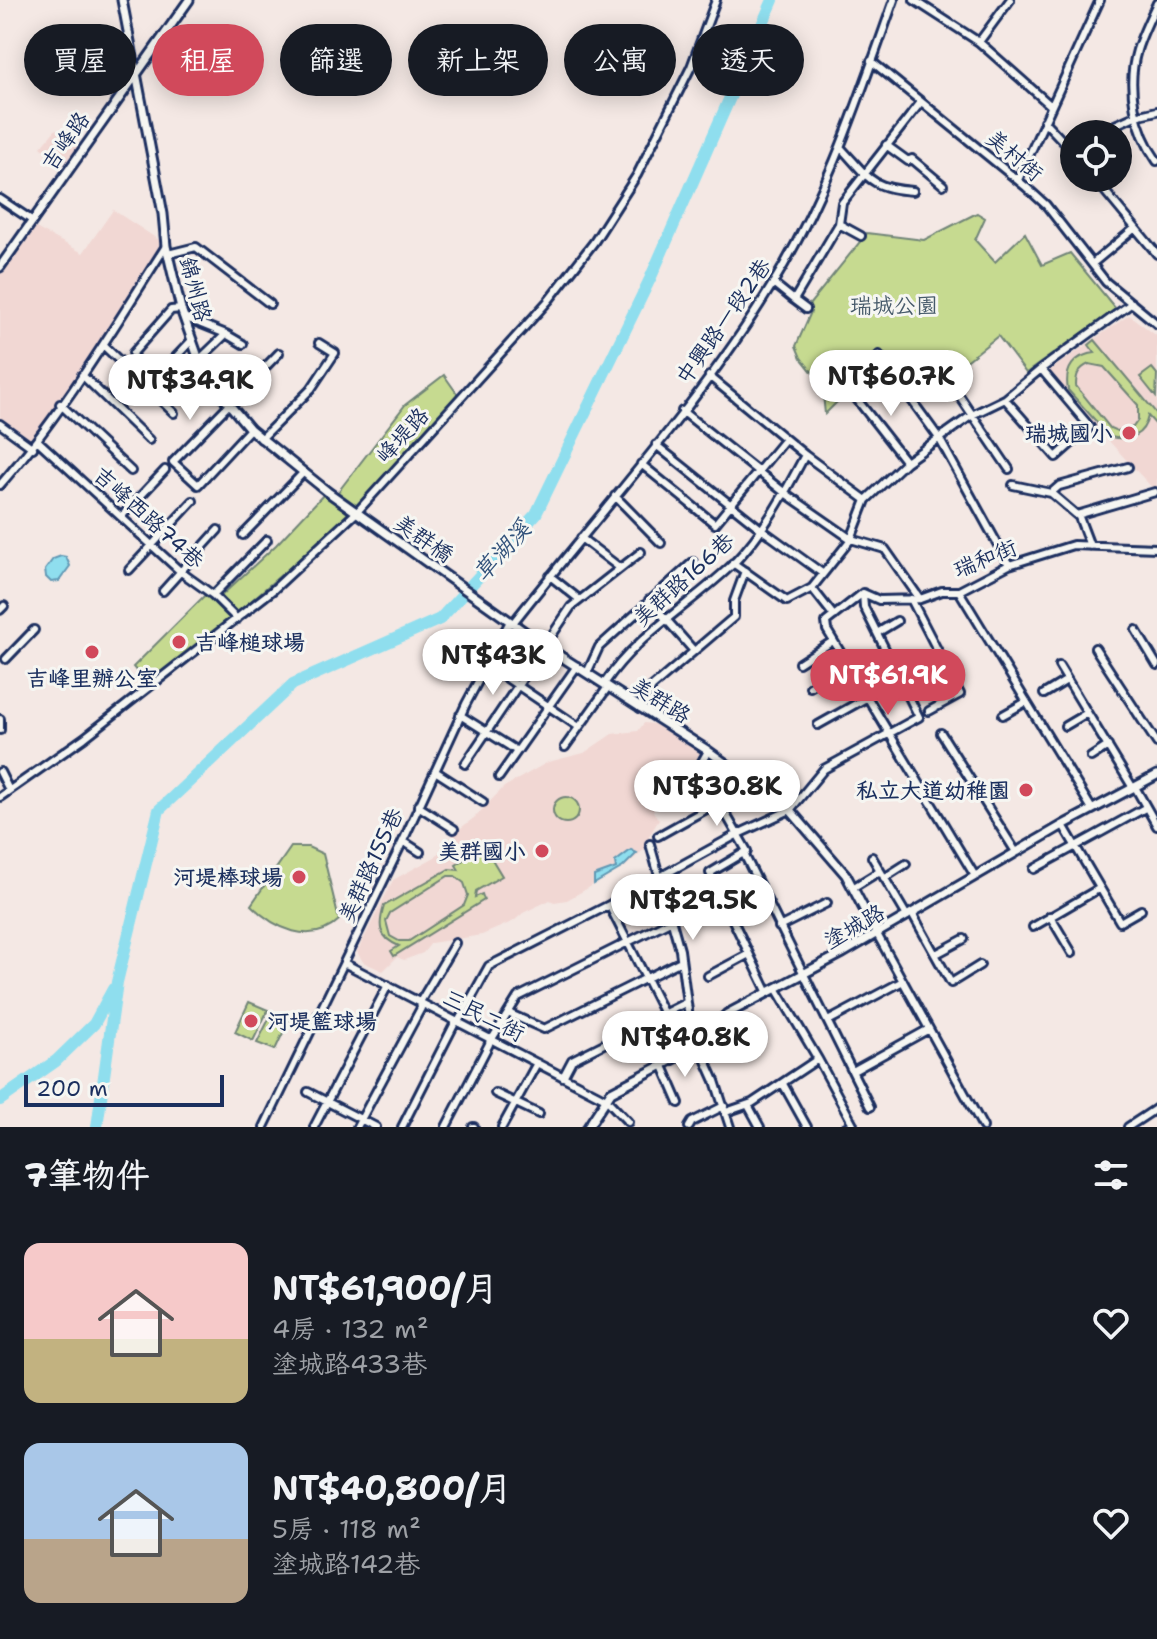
<!DOCTYPE html>
<html lang="zh-TW">
<meta charset="utf-8">
<style>
:root{--surface:#171b24;--page:#242831;--text:#f1f3f6;--muted:#9ea1a6;--accent:#d1495b}
body{margin:0;font-family:"Shantell Sans","LXGW WenKai TC",sans-serif;background:var(--page);color:var(--text);height:100vh;display:flex;flex-direction:column;font-size:30px;white-space:nowrap}
*{box-sizing:border-box;margin:0}
p{font-size:26px;color:var(--muted)}
.icon{flex:none;width:44px;height:44px;fill:none;stroke:currentColor;stroke-width:2;stroke-linecap:round;stroke-linejoin:round}
.map{position:relative;height:1127px;overflow:hidden}
.sheet{display:flex;flex-direction:column;background:var(--surface);flex:1}
.sheet>*{flex:none}
.guide{position:absolute;left:24px;top:24px;width:1110px;height:72px;display:flex;gap:16px}
.fabs{position:absolute;left:1060px;top:120px;display:grid;gap:16px}
.fabs a{display:grid;place-items:center;width:72px;height:72px;border-radius:50%;background:var(--surface);box-shadow:0 4px 20px #0003;font-size:40px}
.scale{position:absolute;left:24px;bottom:20px;width:200px;box-sizing:border-box;padding-left:8px;border:4px solid #1b2f5e;border-top:0;font-size:22px;line-height:28px;white-space:nowrap;color:#1b2f5e;-webkit-text-stroke:6px #f6f6f2;paint-order:stroke}
.price{position:absolute;translate:-50% -68px;padding:0 18px;border-radius:28px;background:#fff;color:#222;font-size:26px;line-height:52px;filter:drop-shadow(0 2px 4px #0008)}
.price::after{content:'';position:absolute;left:50%;top:48px;width:24px;height:18px;margin-left:-12px;background:inherit;clip-path:polygon(0 0,100% 0,50% 100%)}
.price.current{background:var(--accent);color:#fff}
ul{padding:0;list-style:none}
li{display:flex;align-items:center;gap:24px;height:200px;padding:0 24px}
li span{display:grid;place-items:center;flex:none;width:224px;height:160px;border-radius:16px;color:#555}
li>.icon{margin-inline-start:auto}
span .icon{width:96px;height:96px;fill:#fffc;stroke-width:1}
li b{font-size:34px}
h2{display:flex;justify-content:space-between;align-items:center;height:96px;padding:0 24px;font-size:34px}
.tag{padding:0 28px;border-radius:36px;background:var(--surface);box-shadow:0 4px 20px #0003;font-size:28px;line-height:72px}
.tag.current{background:var(--accent);color:#fff}
.map>svg:first-child{display:block}
</style>
<div class="map">
<svg width="1157" height="1127" viewBox="0 0 1157 1127">
<rect width="100%" height="100%" fill="#f4e8e4"/>
<filter id="ink" filterUnits="userSpaceOnUse"><feTurbulence type="fractalNoise" baseFrequency=".0125" numOctaves="2"/><feDisplacementMap in="SourceGraphic" scale="16" xChannelSelector="R" yChannelSelector="G"/><feConvolveMatrix kernelMatrix="1 2 1 2 8 2 1 2 1" color-interpolation-filters="sRGB"/></filter>
<g filter="url(#ink)">
<path fill="#f1d7d3" d="M56,129L78,147L63,165L41,147Z
M113,210L162,242L163,247L101,343L58,402L31,444L0,424V273L32,226L83,253Z
M1129,315L1157,336V493L1046,373Z
M644,723L654,724L704,754L695,770L662,789L666,796L653,811L659,820L649,836L650,844L625,867L567,900L554,902L550,900L523,913L514,921L482,935L431,943L423,953L404,960L397,957L383,971L363,962L357,952L393,880L435,857L457,831L475,817L504,787L548,762L584,753L612,734L638,731Z"/>
<path fill="#c6da90" stroke="#708477" stroke-width="2" fill-rule="evenodd" d="M977,213L985,218L975,240L995,262L1025,233L1042,265L1070,253L1116,309L1026,373L998,336L949,375L938,357L867,395L853,386L825,414L822,384L801,358L796,346L811,312L809,305L867,233L924,240Z
M1095,340L1157,414V426L1148,416C1144,436 1129,441 1110,437L1068,390C1064,369 1074,355 1095,353L1089,345ZM1089,364L1104,367L1138,405V420L1133,427L1117,431L1110,428L1076,386C1076,375 1078,369 1089,364Z
M1152,368L1157,374L1156,397L1140,377Z
M444,375L458,395L362,502L357,506L338,492L405,405Z
M325,493L350,515L237,613L220,597L276,545Z
M205,595L231,617L148,685L133,667Z
M553 810a13 13 0 1 1 26 0a13 13 0 1 1-26 0Z
M484,846L502,876L476,891L475,897L482,894L484,900L394,956L391,951L399,946C378,937 378,926 384,906L449,869L459,870L456,865ZM448,876H455L464,883L468,895L464,905L409,941H399L390,936L386,921L390,913Z
M291,847H308L323,854L339,920C311,947 274,928 251,905Z
M249,1002L268,1010L253,1041L235,1032Z
M272,1013L289,1020L275,1050L257,1043Z"/>
<path fill="#8fdeee" stroke="#6198b4" stroke-width="2" d="M61,556L66,557L70,566L59,581L51,582L46,577L45,570L53,559Z
M631,850L637,853L623,867L594,884V876L616,868L615,862Z"/>
<g fill="none" stroke-linecap="round" stroke-linejoin="round">
<path stroke="#8fdeee" stroke-width="12" d="M0,1100L56,1061L94,1024L113,989
M97,1127L117,982L159,810L293,684L440,619L536,514L650,279L773,0"/>
<defs>
<path id="minor" d="M914,0L979,42L1050,105
M1157,3C1150,18 1142,34 1137,50C1126,87 1135,130 1157,161
M979,42L1010,0
M871,61L1026,187L1046,205L1106,282L1157,324
M1044,121L1074,153
M1095,134L1135,116L1157,111
M886,145L908,161L912,159L943,185
M841,148C869,178 870,188 913,191
M1094,178L1157,254
M1018,180L1100,0
M0,199L33,221
M839,224L861,236
M168,254L196,247L270,304
M1092,264L1135,228
M773,283L794,300
M806,309L794,300L839,224L842,203L921,102
M184,317L226,334L243,344
M103,345L174,413
M133,353L171,310L181,309
M879,355L939,438L1009,565
M199,360L226,334
M942,370L1009,469
M82,375L149,440
M709,376L805,455L866,500
M156,378L191,341
M852,393L906,462
M186,399L208,377
M1005,399L1056,457L1090,427L1041,369
M60,404L131,471
M682,411L785,493L851,539L885,549L920,599
M0,424L33,448
M250,429L198,485L173,462L279,353
M261,439L311,389L335,353L319,343
M37,440L181,572L213,595L237,619
M656,445L761,529L822,573
M641,464L715,524L785,439
M0,485C64,412 114,327 166,246
M1013,485L1051,493L1059,486L1128,467
M1051,493L1079,517L1090,546
M615,496L661,543
M1077,515L1155,492
M121,517L165,470
M243,535L303,473
M581,538L620,568
M733,563L787,601L812,588L851,539L866,500L906,462L972,415L1005,399L1041,369L1132,303
M129,570L193,501
M550,576L580,600
M812,588L834,616
M163,591L218,530
M959,591L1092,809
M213,595L267,540
M911,599L960,694L929,711
M649,600L694,651
M0,610L4,606
M1136,630L1157,665
M877,633L897,621
M1095,648L1157,743
M6,659L34,630
M799,663L833,641
M486,664L579,727
M1059,666L1133,788
M587,673L599,647L693,562
M604,684C638,633 691,605 734,563C764,532 785,493 805,455
M810,687L847,663
M1044,694L1067,680
M640,708L652,687L734,617V601L745,571
M460,715L517,751
M1003,715L1026,702
M0,719V730
M818,725L868,697
M1065,726L1087,713
M941,733L1016,852
M565,747L608,687
M708,751L699,767L747,851L745,856L870,1107
M1091,757L1108,746
M465,764L571,607L641,552
M435,771L483,802
M0,772L9,790
M499,777L577,666
M1135,787L1157,826
M668,788L696,773L699,767
M0,797L84,738L273,590L357,512L549,300L594,242L637,175L691,67L716,0
M418,806L454,829
M1063,825L1120,922L1141,910
M658,836L753,783
M403,841L420,852
M650,844L680,950L693,1049
M747,851L710,873L768,993
M872,857L907,916
M1034,869L1145,808
M975,876L827,630L826,622L863,593L879,600L920,599L942,591H959L1009,565L1073,545L1157,548
M884,878L906,864
M854,887L880,871
M609,905L664,1014
M912,913L951,983L980,965
M1050,916L1072,953
M779,927L827,903
M1033,927L1100,888
M877,934L983,1127
M936,954L964,939
M344,963L606,1099L628,1122
M708,976L749,954
M776,988L818,1059L853,1124L846,1127
M508,1013L544,1029L681,961
M828,1021L903,981
M458,1022L489,966L609,905L738,834L790,810L824,769L919,717L864,607L863,593
M492,1039L518,997L672,920
M698,1043L715,1081L730,1127
M663,1066L679,1103
M853,1071L929,1029
M563,1077L572,1060L685,1003
M783,1084L807,1127
M308,1092L376,1127
M495,1093L539,1114
M748,1105L760,1127
M726,1112L752,1103L818,1059
M264,1127L403,841L466,704L508,625L513,623C600,512 699,405 772,285C827,196 859,98 894,0
M314,1127L388,985
M357,1127L421,1008L420,1002L455,943
M402,1127L456,1021
M446,1127L489,1044L490,1038
M473,1127H474
M502,1127L537,1063
M689,1127L692,1122L724,1106
M1128,1127L1157,1108"/>
<path id="tertiary" d="M122,0L163,214L166,246L181,309L199,360L218,391L250,429L328,492L546,647L707,750L790,810L846,875L877,934
M0,267L189,0
M588,1127L611,1092L693,1049L727,1014L843,953L1063,825L1157,775"/>
</defs>
<use href="#minor" stroke="#1b2f5e" stroke-width="12"/>
<use href="#tertiary" stroke="#1b2f5e" stroke-width="13"/>
<use href="#minor" stroke="#f6f6f2" stroke-width="6"/>
<use href="#tertiary" stroke="#f6f6f2" stroke-width="7"/>
</g>
</g>
<g fill="#d1495b" stroke="#f6f6f2" stroke-width="3">
<circle cx="1129" cy="433" r="8"/>
<circle cx="179" cy="642" r="8"/>
<circle cx="92" cy="652" r="8"/>
<circle cx="1026" cy="790" r="8"/>
<circle cx="542" cy="851" r="8"/>
<circle cx="299" cy="877" r="8"/>
<circle cx="251" cy="1021" r="8"/>
</g>
<g text-anchor="middle" stroke-width="6" stroke-linejoin="round" paint-order="stroke">
<g font-size="22" fill="#1b2f5e" stroke="#f6f6f2">
<text transform="translate(65 141) rotate(-55)" y="8">吉峰路</text>
<text transform="translate(1015 155) rotate(40)" y="8">美村街</text>
<text transform="translate(196 289) rotate(75)" y="8">錦州路</text>
<text transform="translate(723 321) rotate(-55)" y="8">中興路一段2巷</text>
<text transform="translate(402 435) rotate(-48)" y="8">峰堤路</text>
<text transform="translate(149 517) rotate(42)" y="8">吉峰西路74巷</text>
<text transform="translate(424 538) rotate(35)" y="8">美群橋</text>
<text transform="translate(985 558) rotate(-22)" y="8">瑞和街</text>
<text transform="translate(683 579) rotate(-42)" y="8">美群路166巷</text>
<text transform="translate(661 700) rotate(32)" y="8">美群路</text>
<text transform="translate(370 865) rotate(-65)" y="8">美群路155巷</text>
<text transform="translate(854 926) rotate(-30)" y="8">塗城路</text>
<text transform="translate(484 1015) rotate(27)" y="8">三民二街</text>
</g>
<g font-size="22" fill="#465a6a" stroke="#f6f6f2">
<text x="894" y="313">瑞城公園</text>
</g>
<g font-size="22" font-weight="bold" fill="#1b2f5e" stroke="#f6f6f2" text-anchor="end">
<text x="1113" y="441">瑞城國小</text>
<text x="195" y="650" text-anchor="start">吉峰槌球場</text>
<text x="92" y="686" text-anchor="middle">吉峰里辦公室</text>
<text x="1010" y="798">私立大道幼稚園</text>
<text x="526" y="859">美群國小</text>
<text x="283" y="885">河堤棒球場</text>
<text x="267" y="1029" text-anchor="start">河堤籃球場</text>
</g>
<g font-size="24" font-style="italic" fill="#32527b" stroke="#f6f6f2">
<text transform="translate(502 551) rotate(-48)" y="8">草湖溪</text>
</g>
</g>
</svg>
<div class="fabs">
<a><svg class="icon" aria-label="locate" viewBox="0 0 24 24"><circle cx="12" cy="12" r="6"/><path d="M12 2v4M12 18v4M2 12h4M18 12h4"/></svg></a>
</div>
<div class="scale">200 m</div>
<b class="price" style="left:891px;top:418px">NT$60.7K</b>
<b class="price" style="left:190px;top:422px">NT$34.9K</b>
<b class="price" style="left:493px;top:697px">NT$43K</b>
<b class="price current" style="left:888px;top:717px">NT$61.9K</b>
<b class="price" style="left:717px;top:828px">NT$30.8K</b>
<b class="price" style="left:693px;top:942px">NT$29.5K</b>
<b class="price" style="left:685px;top:1079px">NT$40.8K</b>
<div class="guide">
<a class="tag">買屋</a>
<a class="tag current">租屋</a>
<a class="tag">篩選</a>
<a class="tag">新上架</a>
<a class="tag">公寓</a>
<a class="tag">透天</a>
</div>
</div>
<section class="sheet">
<h2>7筆物件<svg class="icon" aria-label="filters" viewBox="0 0 24 24"><path d="M4 7h16M4 17h16"/><circle cx="9" cy="7" r="2"/><circle cx="15" cy="17" r="2"/></svg></h2>
<ul>
<li><span style="background:linear-gradient(#f6c9c9 60%,#c2b280 0)"><svg class="icon" aria-label="home" viewBox="0 0 24 24"><path d="M3 11l9-7 9 7M6 9v11h12V9"/></svg></span><div><b>NT$61,900/月</b><p>4房 · 132 m²</p><p>塗城路433巷</p></div><svg class="icon" aria-label="heart" viewBox="0 0 24 24"><path d="M12 20l-8-8c-3-5 5-10 8-4 3-6 11-1 8 4z"/></svg></li>
<li><span style="background:linear-gradient(#a9c7e8 60%,#b9a48a 0)"><svg class="icon" aria-label="home" viewBox="0 0 24 24"><path d="M3 11l9-7 9 7M6 9v11h12V9"/></svg></span><div><b>NT$40,800/月</b><p>5房 · 118 m²</p><p>塗城路142巷</p></div><svg class="icon" aria-label="heart" viewBox="0 0 24 24"><path d="M12 20l-8-8c-3-5 5-10 8-4 3-6 11-1 8 4z"/></svg></li>
</ul>
</section>
